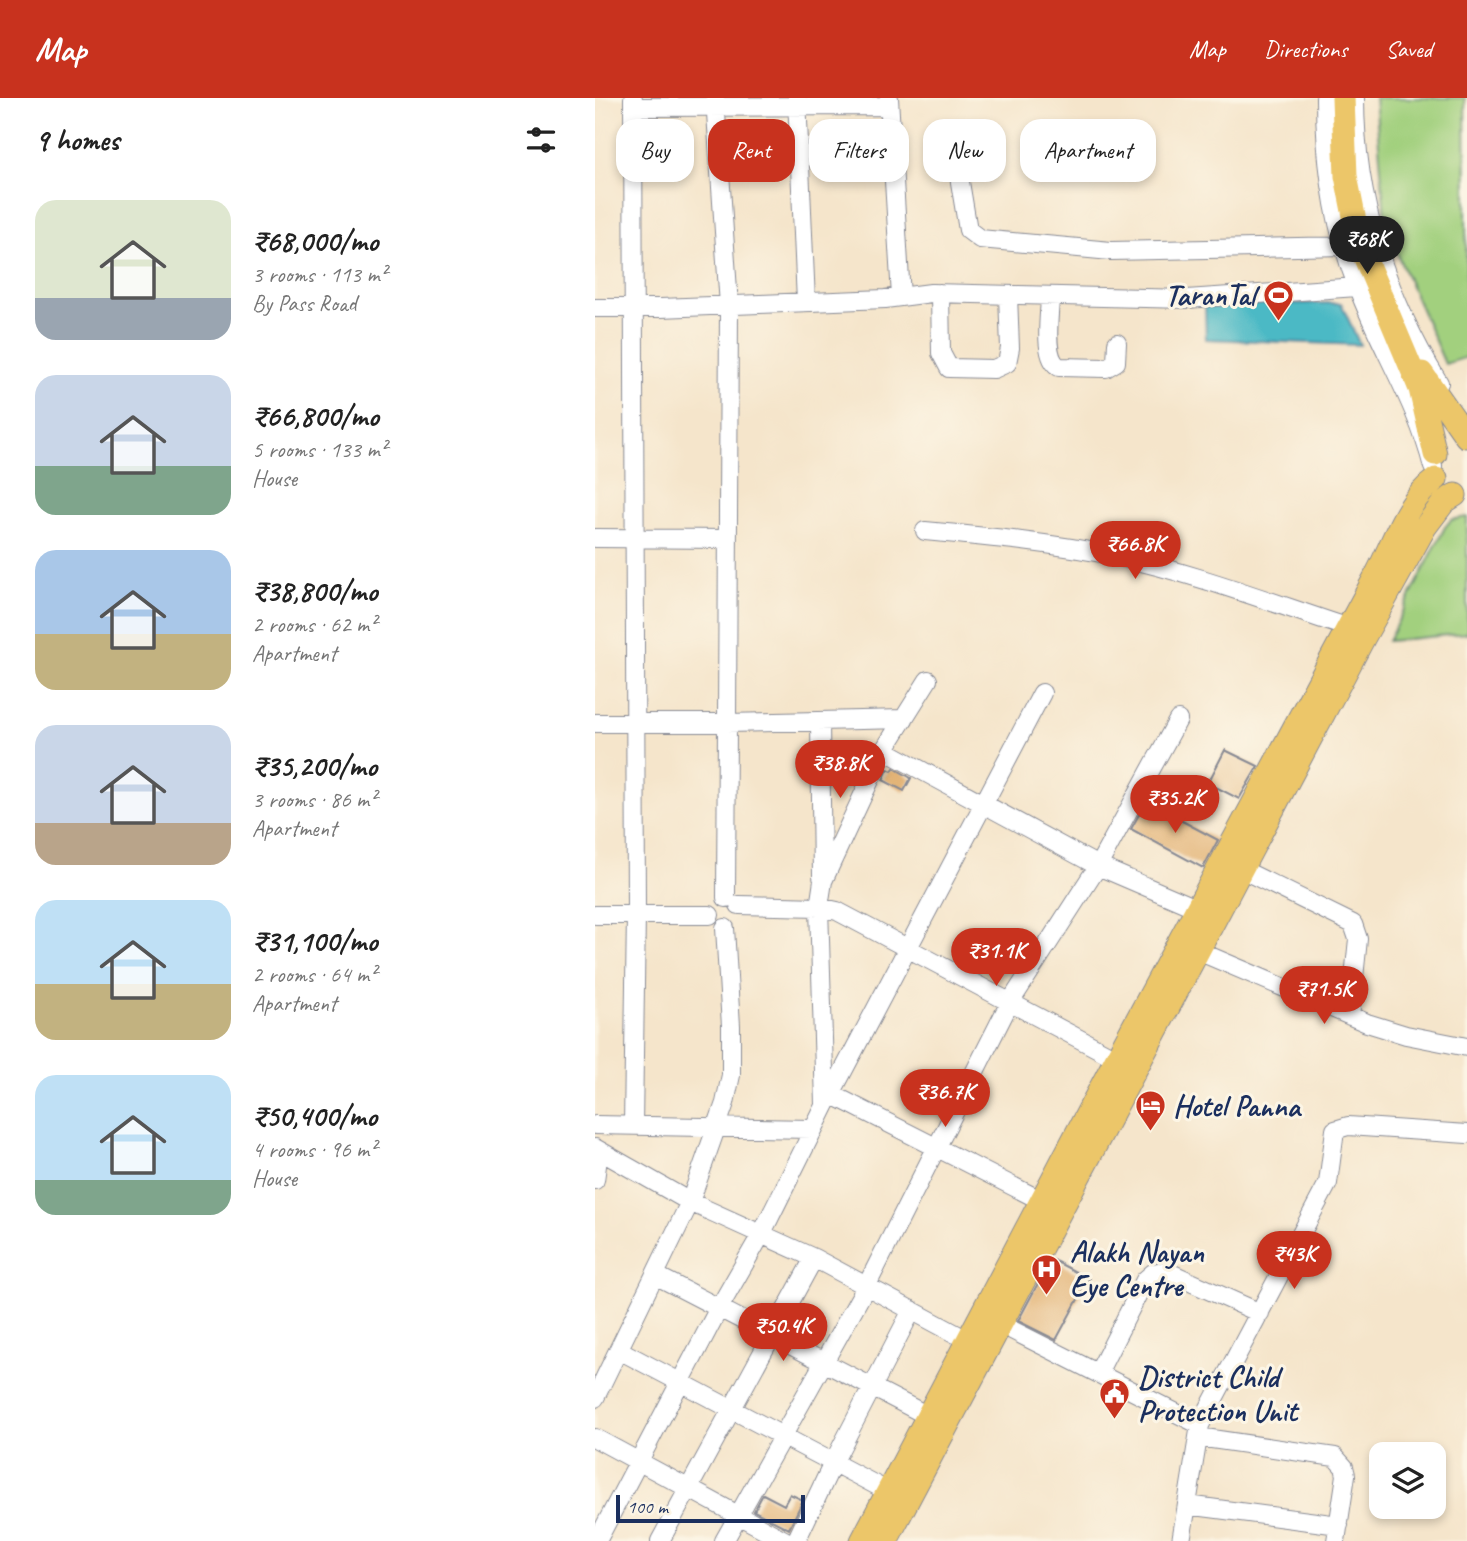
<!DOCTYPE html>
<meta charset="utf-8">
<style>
:root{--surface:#fff;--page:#f6f6f6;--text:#222;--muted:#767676;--accent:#c8321e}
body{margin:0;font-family:Caveat,sans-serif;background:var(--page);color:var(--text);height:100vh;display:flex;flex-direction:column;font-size:26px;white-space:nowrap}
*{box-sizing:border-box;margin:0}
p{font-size:23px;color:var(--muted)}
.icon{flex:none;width:38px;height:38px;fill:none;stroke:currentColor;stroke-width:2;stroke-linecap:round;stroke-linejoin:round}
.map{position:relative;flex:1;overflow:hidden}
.side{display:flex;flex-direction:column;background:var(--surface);width:595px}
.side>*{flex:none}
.hud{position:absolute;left:21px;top:21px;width:665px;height:63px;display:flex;gap:14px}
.tools{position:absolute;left:774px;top:1344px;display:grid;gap:14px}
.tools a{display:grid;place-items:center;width:77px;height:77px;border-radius:14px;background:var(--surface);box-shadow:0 4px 10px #0003;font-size:35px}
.scale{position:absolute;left:21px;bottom:18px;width:189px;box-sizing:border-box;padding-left:7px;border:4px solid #1b2f5e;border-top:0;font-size:19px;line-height:24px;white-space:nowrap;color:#1b2f5e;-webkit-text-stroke:5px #fcf5e5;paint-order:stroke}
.price{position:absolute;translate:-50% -60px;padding:0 16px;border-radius:24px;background:var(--accent);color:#fff;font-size:23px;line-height:46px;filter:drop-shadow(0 2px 4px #0008)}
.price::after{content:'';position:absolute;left:50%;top:42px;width:21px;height:16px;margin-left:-10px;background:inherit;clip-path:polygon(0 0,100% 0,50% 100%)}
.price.selected{background:#222;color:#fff}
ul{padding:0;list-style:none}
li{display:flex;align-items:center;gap:21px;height:175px;padding:0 35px}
li span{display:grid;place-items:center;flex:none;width:196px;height:140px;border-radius:21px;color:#555}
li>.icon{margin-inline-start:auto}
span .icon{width:84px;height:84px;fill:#fffc;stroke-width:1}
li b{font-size:30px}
h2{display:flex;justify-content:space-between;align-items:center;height:84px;padding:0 35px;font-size:30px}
.pill{padding:0 24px;border-radius:21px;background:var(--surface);box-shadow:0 4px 10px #0003;font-size:24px;line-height:63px}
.pill.selected{background:var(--accent);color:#fff}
header{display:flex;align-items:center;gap:42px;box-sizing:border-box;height:98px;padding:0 35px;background:var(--accent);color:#fff}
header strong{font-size:33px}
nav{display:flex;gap:38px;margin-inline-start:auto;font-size:24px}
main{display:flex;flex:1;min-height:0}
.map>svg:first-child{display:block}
</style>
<header>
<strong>Map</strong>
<nav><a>Map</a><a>Directions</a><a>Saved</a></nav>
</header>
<main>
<section class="side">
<h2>9 homes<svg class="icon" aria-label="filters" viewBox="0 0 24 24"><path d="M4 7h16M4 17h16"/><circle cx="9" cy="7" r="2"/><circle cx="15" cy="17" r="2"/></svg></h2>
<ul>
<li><span style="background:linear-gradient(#dfe7d0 70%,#9aa5b1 0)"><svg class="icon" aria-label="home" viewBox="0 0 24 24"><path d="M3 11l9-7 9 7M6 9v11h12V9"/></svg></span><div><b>₹68,000/mo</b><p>3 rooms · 113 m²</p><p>By Pass Road</p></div></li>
<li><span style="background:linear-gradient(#c9d6e8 65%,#7fa58c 0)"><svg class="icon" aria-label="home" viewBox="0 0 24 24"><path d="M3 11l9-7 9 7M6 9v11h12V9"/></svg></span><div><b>₹66,800/mo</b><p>5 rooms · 133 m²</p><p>House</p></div></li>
<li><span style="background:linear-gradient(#a9c7e8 60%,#c2b280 0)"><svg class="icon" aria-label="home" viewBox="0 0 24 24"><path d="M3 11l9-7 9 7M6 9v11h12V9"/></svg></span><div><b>₹38,800/mo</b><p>2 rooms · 62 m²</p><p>Apartment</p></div></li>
<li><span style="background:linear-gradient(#c9d6e8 70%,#b9a48a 0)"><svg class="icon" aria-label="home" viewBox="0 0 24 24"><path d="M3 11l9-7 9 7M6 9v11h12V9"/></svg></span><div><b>₹35,200/mo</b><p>3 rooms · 86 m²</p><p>Apartment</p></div></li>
<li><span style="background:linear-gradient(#bfe0f5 60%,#c2b280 0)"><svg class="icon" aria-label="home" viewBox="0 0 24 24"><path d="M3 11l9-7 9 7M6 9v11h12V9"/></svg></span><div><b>₹31,100/mo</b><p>2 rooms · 64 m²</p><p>Apartment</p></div></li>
<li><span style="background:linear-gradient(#bfe0f5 75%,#7fa58c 0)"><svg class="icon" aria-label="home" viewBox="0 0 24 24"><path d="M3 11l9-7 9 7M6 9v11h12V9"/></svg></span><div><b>₹50,400/mo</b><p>4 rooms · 96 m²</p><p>House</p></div></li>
</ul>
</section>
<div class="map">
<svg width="872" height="1443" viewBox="0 0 872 1443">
<rect width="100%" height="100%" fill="#fcf5e5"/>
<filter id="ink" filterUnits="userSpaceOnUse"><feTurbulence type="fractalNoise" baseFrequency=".0143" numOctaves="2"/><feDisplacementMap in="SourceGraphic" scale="14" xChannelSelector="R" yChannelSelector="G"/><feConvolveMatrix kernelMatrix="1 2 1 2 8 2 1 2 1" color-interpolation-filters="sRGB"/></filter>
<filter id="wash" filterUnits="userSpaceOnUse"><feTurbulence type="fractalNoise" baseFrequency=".00686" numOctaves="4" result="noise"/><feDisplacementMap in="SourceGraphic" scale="28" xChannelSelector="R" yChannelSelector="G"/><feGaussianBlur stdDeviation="1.57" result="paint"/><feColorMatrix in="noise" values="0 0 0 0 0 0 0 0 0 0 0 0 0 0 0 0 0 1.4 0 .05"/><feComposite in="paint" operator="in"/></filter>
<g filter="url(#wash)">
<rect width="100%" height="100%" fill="#f5e5cb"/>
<path fill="#a2d07e" stroke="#5e806e" stroke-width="2" d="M780,0H870L872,259L850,266L805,163L790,119Z
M872,419V535L793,543L850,429L856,422Z"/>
<path fill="#4cb9c5" stroke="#347492" stroke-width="2" d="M746,205L765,247L611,241L610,206Z"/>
<g id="blocks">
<path fill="#e3b376" d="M630,652L663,668L644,701L613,685Z
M299,670L316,680L309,693L288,682L293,671L297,673Z
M551,704L623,742L608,770L536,731Z
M456,1161L494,1181L461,1242L423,1223Z
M168,1396L189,1407L195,1396L208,1402L194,1431L159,1413Z"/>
</g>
</g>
<g filter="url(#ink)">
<use href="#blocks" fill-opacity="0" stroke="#888a94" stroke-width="2"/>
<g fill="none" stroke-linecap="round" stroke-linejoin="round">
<defs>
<path id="minor" d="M38,0L41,816L38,1028
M120,0L134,208L132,625L309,621
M202,0L211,204
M294,0L306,199
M730,0C730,64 739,130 763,190C786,251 822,305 838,369
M760,0C760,101 791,199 844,285
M38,9L294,8
M364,78L373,132L385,141L516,153L750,148
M345,195L346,255L354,270L399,271L412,265L415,250L413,197
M455,198C455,216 447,259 464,269L511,270L521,264L522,245
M0,210H66L290,201L336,195L592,201L762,189
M330,433C394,439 458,445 521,458C599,475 675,504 751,529
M0,440L133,441
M225,623L227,779
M0,625H132L131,800
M289,652L503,768L601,810
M646,771L758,826L763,841L755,918
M144,807L224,809L242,813L530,965
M0,817H115
M603,853L772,925L811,937L872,949
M236,996L447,1103
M230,1006L224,809L228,783L289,652L333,582
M0,1027L218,1031
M0,1050L95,1104L219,1160L372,1242
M0,1082L4,1053
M60,1177L333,1318
M405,1226L605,1327
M24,1252L294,1394
M503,1275L550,1182L558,1175L571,1173L665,1215
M0,1300L95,1104L130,1005L136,977V928L130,830
M603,1339L740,1359L749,1369L751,1377L741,1443
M0,1340L191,1443
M592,1407L744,1427
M0,1442L2,1443L124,1210L167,1135L236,996L447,595
M65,1443L219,1160
M129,1443L272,1187L414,906L503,768L583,622
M201,1443L238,1365L317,1212
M586,1443L605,1327L733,1085L740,1032L753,1028L872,1036"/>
<path id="major" d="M748,0L751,78L765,148L825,291L840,356
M827,275L871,338
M267,1443L521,961L782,476C799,443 811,403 841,381
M291,1443L769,539L830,429L849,404L860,397"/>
</defs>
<use href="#minor" stroke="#888a94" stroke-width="20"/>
<use href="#major" stroke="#888a94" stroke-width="25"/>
<use href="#minor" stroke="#fff" stroke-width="18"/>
<use href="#major" stroke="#ecc669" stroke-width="23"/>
</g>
</g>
<defs>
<symbol id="stadium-pin" viewBox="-11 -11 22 30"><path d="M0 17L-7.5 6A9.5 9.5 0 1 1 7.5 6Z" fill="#c8321e" stroke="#fcf5e5"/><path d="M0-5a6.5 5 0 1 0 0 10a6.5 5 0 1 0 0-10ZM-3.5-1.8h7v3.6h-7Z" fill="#fff"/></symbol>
<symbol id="hotel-pin" viewBox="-11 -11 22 30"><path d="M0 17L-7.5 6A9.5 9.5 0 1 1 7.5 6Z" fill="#c8321e" stroke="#fcf5e5"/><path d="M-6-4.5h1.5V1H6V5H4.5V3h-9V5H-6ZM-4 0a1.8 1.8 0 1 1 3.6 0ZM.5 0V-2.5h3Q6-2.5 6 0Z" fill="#fff"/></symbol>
<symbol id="hospital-pin" viewBox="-11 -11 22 30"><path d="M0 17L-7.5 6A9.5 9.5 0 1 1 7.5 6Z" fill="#c8321e" stroke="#fcf5e5"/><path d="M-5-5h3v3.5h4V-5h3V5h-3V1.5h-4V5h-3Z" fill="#fff"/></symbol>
<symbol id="civic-pin" viewBox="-11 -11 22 30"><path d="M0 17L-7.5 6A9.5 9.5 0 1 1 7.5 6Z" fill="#c8321e" stroke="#fcf5e5"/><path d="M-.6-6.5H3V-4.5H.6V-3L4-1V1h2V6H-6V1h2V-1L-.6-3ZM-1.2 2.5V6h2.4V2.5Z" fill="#fff"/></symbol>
</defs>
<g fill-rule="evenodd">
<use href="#stadium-pin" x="666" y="180" width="35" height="47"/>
<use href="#hotel-pin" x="538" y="990" width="35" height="47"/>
<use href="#hospital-pin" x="434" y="1154" width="35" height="47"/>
<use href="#civic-pin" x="502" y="1278" width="35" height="47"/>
</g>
<g text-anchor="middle" stroke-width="6" stroke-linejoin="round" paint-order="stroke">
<g font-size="30" font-weight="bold" fill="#1b2f5e" stroke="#fcf5e5" text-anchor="start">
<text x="660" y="207" text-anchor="end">TaranTal</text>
<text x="578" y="1018">Hotel Panna</text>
<text x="475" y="1164">Alakh Nayan<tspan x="475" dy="34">Eye Centre</tspan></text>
<text x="543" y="1289">District Child<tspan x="543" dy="34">Protection Unit</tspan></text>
</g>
</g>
</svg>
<div class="tools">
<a><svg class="icon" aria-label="layers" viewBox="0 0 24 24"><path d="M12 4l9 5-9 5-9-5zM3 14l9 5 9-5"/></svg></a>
</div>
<div class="scale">100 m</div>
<b class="price selected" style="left:772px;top:178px">₹68K</b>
<b class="price" style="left:540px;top:483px">₹66.8K</b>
<b class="price" style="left:245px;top:702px">₹38.8K</b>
<b class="price" style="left:580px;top:737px">₹35.2K</b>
<b class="price" style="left:401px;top:890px">₹31.1K</b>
<b class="price" style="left:729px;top:928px">₹71.5K</b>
<b class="price" style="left:350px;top:1031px">₹36.7K</b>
<b class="price" style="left:699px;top:1193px">₹43K</b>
<b class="price" style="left:188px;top:1265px">₹50.4K</b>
<div class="hud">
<a class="pill">Buy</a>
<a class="pill selected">Rent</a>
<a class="pill">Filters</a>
<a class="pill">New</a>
<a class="pill">Apartment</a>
</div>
</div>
</main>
